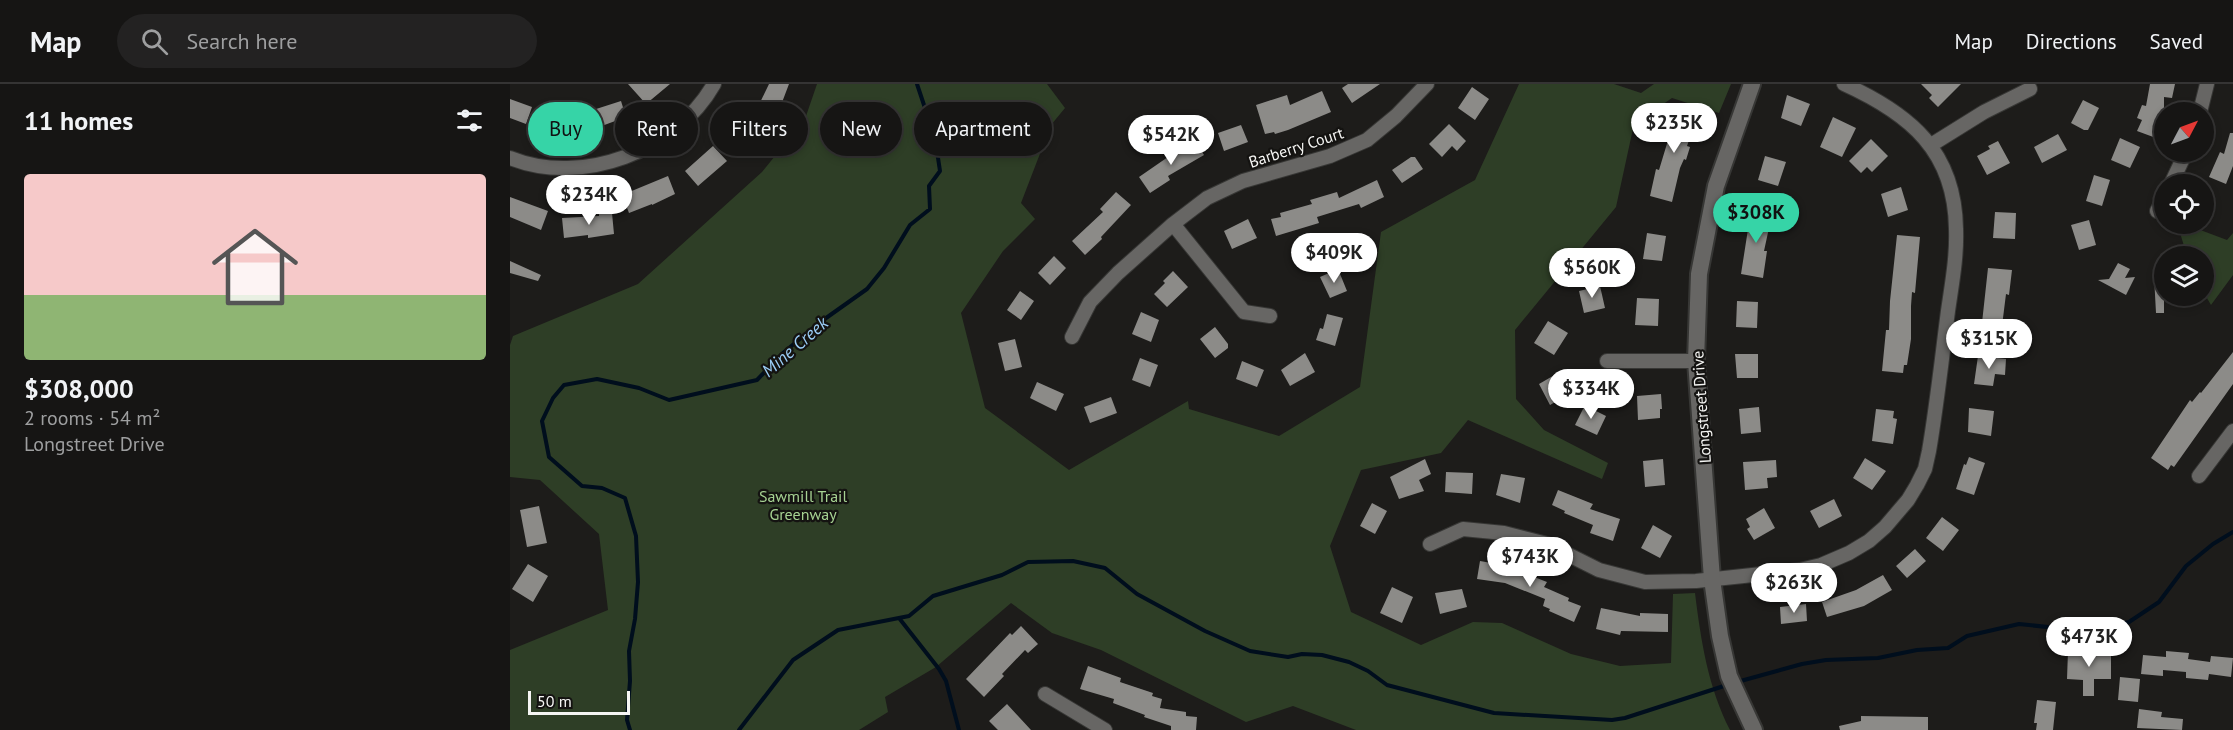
<!DOCTYPE html>
<meta charset="utf-8">
<style>
:root{--surface:#161514;--page:#232222;--text:#f1f3f6;--muted:#9e9fa0;--line:#353434;--accent:#36d4a7}
body{margin:0;font-family:"PT Sans",sans-serif;background:var(--page);color:var(--text);height:100vh;display:flex;flex-direction:column;font-size:22px;white-space:nowrap}
*{box-sizing:border-box;margin:0}
p{font-size:20px;color:var(--muted)}
.icon{flex:none;width:33px;height:33px;fill:none;stroke:currentColor;stroke-width:2;stroke-linecap:round;stroke-linejoin:round}
.map{position:relative;flex:1;overflow:hidden}
.drawer{display:flex;flex-direction:column;background:var(--surface);width:510px}
.drawer>*{flex:none}
.hud{position:absolute;left:18px;top:18px;width:570px;height:54px;display:flex;gap:12px}
.needle{width:39px;rotate:49deg}
.controls{position:absolute;left:1644px;top:18px;display:grid;gap:12px}
.controls a{display:grid;place-items:center;width:60px;height:60px;border-radius:50%;background:var(--surface);box-shadow:0 3px 9px #0003,0 0 0 2px var(--line);font-size:30px}
.scale{position:absolute;left:18px;bottom:15px;width:102px;box-sizing:border-box;padding-left:6px;border:3px solid #f5f5f3;border-top:0;font-size:16px;line-height:21px;white-space:nowrap;color:#f5f5f3;-webkit-text-stroke:4px #141311;paint-order:stroke}
.price{position:absolute;translate:-50% -51px;padding:0 14px;border-radius:21px;background:#fff;color:#222;font-size:20px;line-height:39px;filter:drop-shadow(0 2px 3px #0008)}
.price::after{content:'';position:absolute;left:50%;top:36px;width:18px;height:14px;margin-left:-9px;background:inherit;clip-path:polygon(0 0,100% 0,50% 100%)}
.price.selected{background:var(--accent);color:#111}
ul{padding:0;list-style:none}
li{display:grid;align-content:center;gap:12px;height:318px;padding:0 24px}
li+li{border-top:2px solid var(--line)}
li span{display:grid;place-items:center;height:186px;border-radius:6px;color:#555}
li>.icon{margin-inline-start:auto}
span .icon{width:108px;height:108px;fill:#fffc;stroke-width:1}
li b{font-size:26px}
h2{display:flex;justify-content:space-between;align-items:center;height:72px;padding:0 24px;font-size:26px}
.tag{padding:0 21px;border-radius:27px;background:var(--surface);box-shadow:0 3px 9px #0003,0 0 0 2px var(--line);font-size:21px;line-height:54px}
.tag.selected{background:var(--accent);color:#111}
header{display:flex;align-items:center;gap:36px;box-sizing:border-box;height:84px;padding:0 30px;background:var(--surface);border-bottom:2px solid var(--line)}
header strong{font-size:28px}
nav{display:flex;gap:33px;margin-inline-start:auto;font-size:21px}
.search{width:420px;height:54px;background:var(--page);display:flex;align-items:center;gap:15px;box-sizing:border-box;padding:0 21px;border-radius:33px;color:var(--muted);font-size:22px}
main{display:flex;flex:1;min-height:0}
.map>svg:first-child{display:block}
</style>
<header>
<strong>Map</strong>
<div class="search"><svg class="icon" aria-label="search" viewBox="0 0 24 24"><circle cx="10" cy="10" r="6"/><path d="M15 15l6 6"/></svg>Search here</div>
<nav><a>Map</a><a>Directions</a><a>Saved</a></nav>
</header>
<main>
<section class="drawer">
<h2>11 homes<svg class="icon" aria-label="filters" viewBox="0 0 24 24"><path d="M4 7h16M4 17h16"/><circle cx="9" cy="7" r="2"/><circle cx="15" cy="17" r="2"/></svg></h2>
<ul>
<li><span style="background:linear-gradient(#f6c9c9 65%,#8fb573 0)"><svg class="icon" aria-label="home" viewBox="0 0 24 24"><path d="M3 11l9-7 9 7M6 9v11h12V9"/></svg></span><div><b>$308,000</b><p>2 rooms · 54 m²</p><p>Longstreet Drive</p></div></li>
</ul>
</section>
<div class="map">
<svg width="1723" height="646" viewBox="0 0 1723 646">
<rect width="100%" height="100%" fill="#1d1c1a"/>
<path fill="#2e3e26" d="M307,0H537L555,24L541,41L511,119L525,135L493,167L451,229L475,324L559,386L678,317L679,325L769,352L850,303L871,148L965,96L1009,0H1104L1131,9L1144,0H1221L1209,29L1162,14L1124,40L1106,123L1005,246L1006,315L1034,346L1098,379L1092,395L958,336L931,369L851,386L820,462L841,528L911,561L963,538L992,539L1061,570L1110,582L1161,579L1163,510L1185,509C1191,557 1198,603 1220,646H846L783,622L736,638L591,566L542,549L501,519L426,583L375,613L378,628L349,646H0V566L98,526L89,450L30,396L0,393V261L3,252L128,200L252,88L295,35Z
M1677,141L1717,156L1723,149V191L1701,221L1694,209V172H1677L1671,152Z"/>
<g fill="none" stroke-linecap="round" stroke-linejoin="round">
<path stroke="#000e1d" stroke-width="4" d="M389,534L429,585L436,597L449,646
M1227,598L1292,580L1316,576L1368,574L1407,566L1438,564L1457,552L1509,540L1566,546L1604,542L1619,538L1649,518L1676,482L1703,460L1723,448
M120,646L117,636L120,597L119,567L125,535L128,498L126,452L115,414L92,404L72,402L39,373L32,337L43,314L54,301L87,295L129,304L159,316L247,296L273,269L309,239L357,205L374,184L400,141L420,125L419,102L430,87L425,54L407,0
M229,646L283,576L328,546L399,532L423,512L492,491L518,478L563,477L595,484L627,510L695,547L740,567L778,573L792,570L812,571L839,578L858,587L877,601L984,629L1102,636L1115,634L1217,601"/>
</g>
<path fill="#8c8b88" d="M118,0H160L136,20Z
M259,0H279L268,29L238,71L222,59L245,29Z
M838,0H870L842,19L832,4Z
M1411,0H1451L1428,23L1419,14L1422,11Z
M1640,0H1665L1662,14L1654,13V45L1650,43L1646,54L1627,47L1632,36L1627,34L1632,21L1636,22Z
M962,3L979,15L965,36L948,24Z
M812,7L821,28L778,46L765,50L764,48L755,50L746,21L777,11L780,21Z
M1277,11L1300,20L1291,42L1271,34Z
M0,15L22,23L16,40L0,34Z
M1573,16L1589,24L1578,46H1574L1561,39Z
M111,17L116,33L89,43L83,26Z
M1169,20L1189,27L1177,62L1180,63L1176,76L1174,75L1170,84L1162,118L1140,112L1146,85L1149,86Z
M53,26L68,27L67,45L40,44V28L53,29Z
M1323,33L1346,44L1332,73L1310,63Z
M939,40L956,57L947,67L942,62L932,73L919,60Z
M731,41L738,58L714,67L708,49Z
M1720,49H1723V82L1716,100L1699,93L1710,68L1714,70Z
M1548,50L1557,66L1532,79L1524,63Z
M1610,54L1630,63L1620,84L1601,76Z
M684,55L694,71L658,92L660,96L640,109L629,93Z
M1361,55L1378,72L1362,88L1357,83L1351,89L1339,77Z
M1488,57L1500,79L1477,91L1467,72L1480,65L1478,62Z
M203,62L217,77L188,102L175,87Z
M1255,72L1276,78L1268,102L1248,96Z
M901,73H905L913,85L892,99L882,86Z
M1584,91L1600,96L1592,122L1576,117Z
M158,92L165,110L142,121V120L119,129L112,111Z
M867,96L874,113L851,124L849,120L807,133L809,139L766,152L761,135L771,133L770,129L802,120L800,116L827,108L829,114Z
M1391,103L1398,126L1378,133L1371,110Z
M606,108L621,121L591,153L592,155L575,171L562,157L593,128L590,125Z
M0,113L38,127L31,146L0,133Z
M1241,126L1262,130L1254,167H1257L1253,194L1231,190Z
M1485,128L1506,129L1505,155L1483,154Z
M102,129L104,150L78,154V151L54,154L52,134L89,132V130Z
M738,135L747,154L722,165L714,147Z
M1579,136L1586,161L1569,166L1561,141Z
M1137,149L1156,152L1152,177L1133,175Z
M1387,151L1410,153L1405,209L1402,208L1401,222V255L1397,281H1394L1393,289L1372,287L1376,246H1379L1380,217Z
M544,172L556,184L540,201L528,189Z
M0,177L31,191L28,197L0,189Z
M1608,179L1620,185L1615,194L1625,193L1616,211L1588,196L1599,195Z
M1478,184L1502,186L1499,211L1496,210L1491,250L1471,248Z
M828,185L837,207L820,214L810,193Z
M663,187L678,203L657,223L644,210L655,199L653,197Z
M1644,192H1654V229H1646Z
M1090,202L1095,224L1074,229L1069,207Z
M510,207L524,217L511,236L497,226Z
M1127,214L1149,215L1148,242L1125,241Z
M1227,217L1248,218L1247,244L1226,243Z
M631,228L649,236L641,258L622,250Z
M817,230L833,234L825,262L806,256L810,244L813,245Z
M1038,237L1058,249L1044,271L1024,259Z
M705,243L718,260V264L705,274L690,255Z
M505,255L512,283L495,287L488,259Z
M1723,268V300L1664,383L1661,381L1658,386L1641,374L1680,316L1682,318L1690,308L1691,309Z
M795,269L805,288L780,302L771,286Z
M1225,270H1248V294H1227Z
M1468,272L1496,275L1495,291L1485,290L1483,302L1464,300Z
M630,274L648,281L640,303L622,296Z
M732,277L754,286L747,303L726,295Z
M1048,289L1059,310L1040,321L1029,300Z
M527,298L554,310L546,327L520,314Z
M1151,310L1152,325H1150V334L1128,336L1127,312Z
M601,313L607,329L580,339L574,323Z
M1074,323H1078L1096,332L1087,351L1065,341Z
M1249,323L1251,348L1231,350L1229,325Z
M1459,324L1484,327L1481,352L1458,348Z
M1366,325L1384,327L1383,334L1387,335L1383,360L1362,357Z
M1459,373L1475,379L1464,411L1446,405L1454,380L1456,381Z
M1355,374L1376,387L1362,406L1343,394Z
M915,375L921,390L909,396L914,407L889,415L880,393Z
M1153,375L1155,401L1135,403L1133,377Z
M1266,376L1267,393L1257,394L1258,404L1235,406L1233,378Z
M936,388L963,389L962,410L935,408Z
M991,390L1015,394L1010,419L986,411Z
M1048,406L1083,420L1080,425L1110,435L1103,457L1080,449L1083,441L1054,429L1055,427L1042,421Z
M1324,415L1332,432L1309,444L1300,427Z
M862,419L877,427L865,450L850,442Z
M29,422L37,459L17,463L10,426Z
M1254,424L1265,444L1244,456L1237,445L1240,443L1236,435Z
M1432,433L1449,446L1433,467L1416,454Z
M1143,441L1162,452L1150,474L1131,464Z
M1405,465L1416,477L1397,494L1386,482Z
M970,477L993,481L1037,498L1034,503L1059,514L1058,517L1071,522L1064,538L1039,527L1040,525L1033,522L1035,515L995,499L967,495Z
M18,480L38,492L23,518L2,505Z
M1373,491L1382,506L1354,522L1317,533L1312,518L1346,506Z
M882,503L903,513L892,539L870,529Z
M952,505L957,523L930,530L925,509Z
M1296,520L1297,537L1271,540L1270,523Z
M1091,524L1130,532V529L1158,530V548L1111,547L1110,551L1086,545Z
M511,542L528,560L518,569L515,566L492,590L494,592L474,613L456,595L500,549L502,551Z
M1558,567L1601,568V595H1584V612H1573V596L1557,595Z
M1656,567L1679,569L1678,575L1700,578L1701,572L1723,574L1721,593L1699,590L1698,596L1676,594V588L1653,586V592L1631,590L1633,571L1656,573Z
M578,582L611,594L610,598L643,609L642,612L652,615L650,624L676,628V632L687,633L686,646H661V642L634,633L635,631L603,619L604,615L570,605Z
M1610,593L1630,595L1628,618L1608,616Z
M1527,616L1546,618L1543,646H1526L1527,639H1524Z
M497,620L521,646H488L479,637Z
M1629,625L1652,628L1651,633L1673,635L1672,646L1627,644Z
M1351,632L1418,633V646H1330L1329,642L1351,637Z"/>
<g fill="none" stroke-linecap="round" stroke-linejoin="round">
<defs>
<path id="minor" d="M1690,28L1697,0
M1421,61L1474,28L1520,5
M0,74C72,103 166,67 204,0
M1661,100L1676,68
M1647,127L1654,113
M663,140L734,228L760,232
M562,253L580,218L608,189L663,140L697,114L733,97L820,72L857,56L886,32L917,0
M1097,277H1186
M1689,392L1723,347
M920,460L953,445L994,449L1037,460L1089,486L1135,498L1186,497L1290,486L1311,481L1339,469L1359,457L1375,443L1398,416L1407,401L1415,385L1419,367C1427,320 1432,273 1438,227C1442,199 1447,173 1446,145C1445,67 1400,30 1334,0
M535,610L595,646"/>
<path id="tertiary" d="M1242,0L1206,102L1189,190L1186,277L1202,495L1210,552L1219,592L1244,646"/>
</defs>
<use href="#minor" stroke="#373735" stroke-width="16"/>
<use href="#tertiary" stroke="#373735" stroke-width="20"/>
<use href="#minor" stroke="#676664" stroke-width="14"/>
<use href="#tertiary" stroke="#676664" stroke-width="16"/>
</g>
<g text-anchor="middle" stroke-width="4.5" stroke-linejoin="round" paint-order="stroke">
<g font-size="16" fill="#f5f5f3" stroke="#141311">
<text transform="translate(786 63) rotate(-18)" y="6">Barberry Court</text>
<text transform="translate(1191 323) rotate(-94)" y="6">Longstreet Drive</text>
</g>
<g font-size="16" fill="#a6d292" stroke="#141311">
<text x="293" y="418">Sawmill Trail<tspan x="293" dy="18">Greenway</tspan></text>
</g>
<g font-size="18" font-style="italic" fill="#9bcdf7" stroke="#141311">
<text transform="translate(285 263) rotate(-41)" y="6">Mine Creek</text>
</g>
</g>
</svg>
<div class="controls">
<a><svg class="needle" viewBox="-14 -14 28 28"><path d="M0-13l5 13h-10z" fill="#e53935"/><path d="M0 13l5-13h-10z" fill="#9e9fa0"/></svg></a>
<a><svg class="icon" aria-label="locate" viewBox="0 0 24 24"><circle cx="12" cy="12" r="6"/><path d="M12 2v4M12 18v4M2 12h4M18 12h4"/></svg></a>
<a><svg class="icon" aria-label="layers" viewBox="0 0 24 24"><path d="M12 4l9 5-9 5-9-5zM3 14l9 5 9-5"/></svg></a>
</div>
<div class="scale">50 m</div>
<b class="price" style="left:1164px;top:70px">$235K</b>
<b class="price" style="left:661px;top:82px">$542K</b>
<b class="price" style="left:79px;top:142px">$234K</b>
<b class="price selected" style="left:1246px;top:160px">$308K</b>
<b class="price" style="left:824px;top:200px">$409K</b>
<b class="price" style="left:1082px;top:215px">$560K</b>
<b class="price" style="left:1479px;top:286px">$315K</b>
<b class="price" style="left:1081px;top:336px">$334K</b>
<b class="price" style="left:1020px;top:504px">$743K</b>
<b class="price" style="left:1284px;top:530px">$263K</b>
<b class="price" style="left:1579px;top:584px">$473K</b>
<div class="hud">
<a class="tag selected">Buy</a>
<a class="tag">Rent</a>
<a class="tag">Filters</a>
<a class="tag">New</a>
<a class="tag">Apartment</a>
</div>
</div>
</main>
